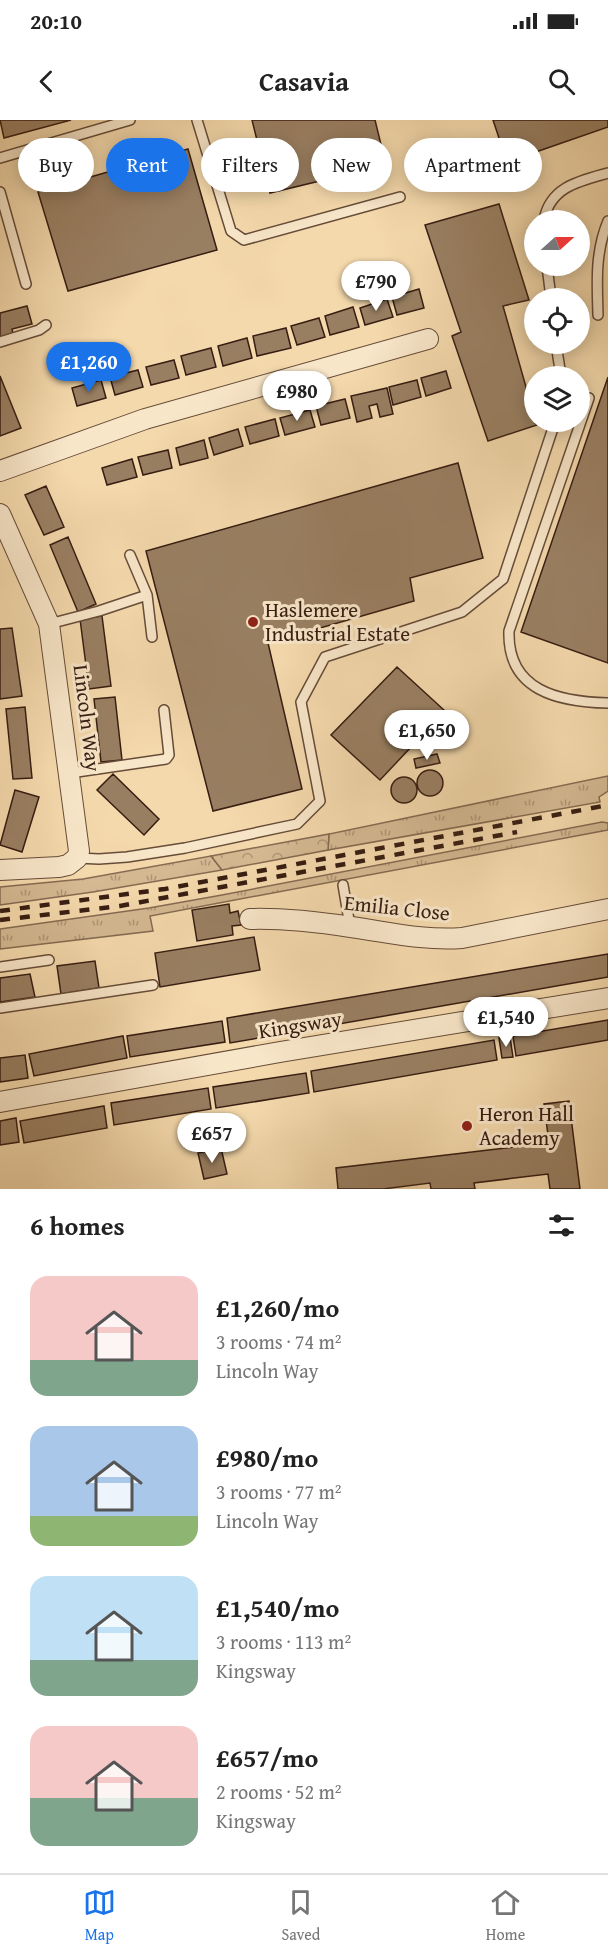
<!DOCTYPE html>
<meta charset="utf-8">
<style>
:root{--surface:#fff;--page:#f6f6f6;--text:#222;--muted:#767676;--line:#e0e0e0;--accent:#1a73e8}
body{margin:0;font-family:"Gentium Book Plus",serif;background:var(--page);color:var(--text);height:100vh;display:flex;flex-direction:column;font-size:22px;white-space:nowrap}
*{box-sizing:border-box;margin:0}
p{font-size:20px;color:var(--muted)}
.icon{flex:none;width:33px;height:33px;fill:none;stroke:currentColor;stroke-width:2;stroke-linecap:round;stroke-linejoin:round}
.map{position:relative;height:1069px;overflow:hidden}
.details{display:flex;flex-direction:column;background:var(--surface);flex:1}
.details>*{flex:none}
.top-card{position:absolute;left:18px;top:18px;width:573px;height:54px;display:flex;gap:12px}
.needle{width:39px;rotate:69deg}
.fabs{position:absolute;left:524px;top:90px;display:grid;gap:12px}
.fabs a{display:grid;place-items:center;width:66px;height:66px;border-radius:50%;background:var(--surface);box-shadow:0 3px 15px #0003;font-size:30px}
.price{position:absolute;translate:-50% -51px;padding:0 14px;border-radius:21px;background:#fff;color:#222;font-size:20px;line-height:39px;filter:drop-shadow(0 2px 3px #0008)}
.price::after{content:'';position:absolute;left:50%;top:36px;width:18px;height:14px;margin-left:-9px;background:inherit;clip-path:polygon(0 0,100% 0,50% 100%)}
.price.current{background:var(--accent);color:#fff}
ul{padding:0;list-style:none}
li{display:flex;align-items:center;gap:18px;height:150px;padding:0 30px}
li span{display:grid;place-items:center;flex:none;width:168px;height:120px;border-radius:18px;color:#555}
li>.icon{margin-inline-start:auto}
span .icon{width:72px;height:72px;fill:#fffc;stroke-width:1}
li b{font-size:26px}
h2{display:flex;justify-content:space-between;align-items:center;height:72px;padding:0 30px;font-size:26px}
.chip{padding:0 21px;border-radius:27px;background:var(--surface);box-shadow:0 3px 15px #0003;font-size:21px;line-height:54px}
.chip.current{background:var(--accent);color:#fff}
.status{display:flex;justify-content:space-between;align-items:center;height:42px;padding:0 30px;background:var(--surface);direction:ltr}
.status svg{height:16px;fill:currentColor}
header{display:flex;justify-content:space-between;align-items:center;height:78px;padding:0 30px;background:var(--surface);font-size:27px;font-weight:700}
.dock{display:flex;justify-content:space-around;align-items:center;height:84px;border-top:2px solid var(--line);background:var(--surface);font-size:16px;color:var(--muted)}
.dock a{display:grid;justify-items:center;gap:3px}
.dock .current{color:var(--accent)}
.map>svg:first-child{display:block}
</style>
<div class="status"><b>20:10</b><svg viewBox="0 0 49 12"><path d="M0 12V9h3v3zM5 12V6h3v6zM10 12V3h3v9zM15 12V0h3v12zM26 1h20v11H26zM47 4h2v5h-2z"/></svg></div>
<header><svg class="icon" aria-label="back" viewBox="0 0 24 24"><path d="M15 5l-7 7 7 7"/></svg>Casavia<svg class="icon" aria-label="search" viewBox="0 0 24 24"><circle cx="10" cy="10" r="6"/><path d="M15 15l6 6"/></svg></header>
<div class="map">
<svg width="608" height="1069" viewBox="0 0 608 1069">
<defs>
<pattern id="grass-tufts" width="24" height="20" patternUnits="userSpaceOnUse" patternTransform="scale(1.5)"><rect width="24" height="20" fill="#d4b992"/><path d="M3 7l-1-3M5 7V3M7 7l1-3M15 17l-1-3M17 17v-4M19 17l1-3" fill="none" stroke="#ad9676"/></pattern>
<pattern id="forest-crowns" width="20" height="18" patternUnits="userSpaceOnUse" patternTransform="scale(1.5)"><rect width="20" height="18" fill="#d4b992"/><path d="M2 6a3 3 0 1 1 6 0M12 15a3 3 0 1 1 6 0" fill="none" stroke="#ad9676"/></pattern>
</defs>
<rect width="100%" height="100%" fill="#f4d9ac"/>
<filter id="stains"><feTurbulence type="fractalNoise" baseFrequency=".00333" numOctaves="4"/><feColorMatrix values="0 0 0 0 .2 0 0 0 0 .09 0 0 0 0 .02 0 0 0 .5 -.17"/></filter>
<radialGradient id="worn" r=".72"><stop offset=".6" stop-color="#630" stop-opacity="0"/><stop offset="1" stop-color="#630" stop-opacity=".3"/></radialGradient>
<path fill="url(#grass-tufts)" stroke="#866b52" stroke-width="1.5" d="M608,656V671L599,677L600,682L328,730L329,714Z
M602,702L608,703V710L150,796L153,811L0,829V809L149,788L222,775Z
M211,736L222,750L93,772L0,785V767L83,759Z"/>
<path fill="url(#forest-crowns)" stroke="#866b52" stroke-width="1.5" d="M329,714L328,730L222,750L211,736Z"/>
<path fill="#997f62" stroke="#371d12" stroke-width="1.5" d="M0,0H71L4,18Z
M252,0H375L386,45L270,73Z
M493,0H608V7L507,42Z
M188,29L217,130L68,171L38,72Z
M499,84L529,180L503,186L534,295V302L537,305L488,321L452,216L461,212L425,105Z
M419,169L424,188L397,195L392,177Z
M387,179L393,197L365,205L360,188Z
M27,186L32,204L12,209L13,214L0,217V193Z
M353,187L359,207L330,215L325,196Z
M319,198L325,217L297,225L291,206Z
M286,208L291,228L257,236L253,216Z
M247,218L252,238L223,246L218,226Z
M211,228L216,247L186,255L181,236Z
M174,240L179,258L151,265L146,247Z
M138,250L143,267L115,275L110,257Z
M446,251L451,268L426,276L421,258Z
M0,256L21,308L0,316Z
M608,257V543L521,512Z
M101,260L106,278L77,286L72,268Z
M417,260L421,277L393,285L389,267Z
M387,268L393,294L380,297L377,284L369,286L372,298L357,302L351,276Z
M345,279L350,298L321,305L316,286Z
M310,290L315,307L285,315L280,298Z
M275,299L279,316L250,324L245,307Z
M238,309L243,326L214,335L209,318Z
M204,320L208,338L180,345L176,328Z
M168,330L172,348L143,355L138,337Z
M132,339L137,357L107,365L102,348Z
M458,343L483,438L410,458L414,481L268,523L302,669L213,691L146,431Z
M46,366L64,407L44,415L25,375Z
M68,417L96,484L78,492L50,425Z
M102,496L111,566L89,569L80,499Z
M12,508L22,576L0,579V509Z
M397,547L445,591L380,660L331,615Z
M115,577L122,640L101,642L94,579Z
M25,587L32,658L13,659L6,589Z
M437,634L440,643L416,648L414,639Z
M417 663a13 13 0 1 1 26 0a13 13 0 1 1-26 0Z
M113,654L159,699L144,715L97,670Z
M391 670a13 13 0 1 1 26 0a13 13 0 1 1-26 0Z
M15,670L39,677L22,732L0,725Z
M229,784L230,793L238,791L241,805L232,806L233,815L197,821L192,790Z
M254,817L260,850L160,867L155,833Z
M608,834V857L230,923L227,898Z
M95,841L99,868L61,874L57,846Z
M30,854L35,877L0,882V858Z
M608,900V920L516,936L513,916Z
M222,901L225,922L130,937L127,916Z
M123,916L127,938L34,956L29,934Z
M510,917L513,937L502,938L499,918Z
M494,920L497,940L314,972L311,951Z
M25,935L28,958L0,962V938Z
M306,953L309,973L216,988L213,967Z
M208,968L211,989L114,1005L111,983Z
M569,981L580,1069H550L548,1054L474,1063L475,1069H431L430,1063L383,1069H338L336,1048L549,1023L544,984Z
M104,986L107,1008L24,1023L20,1001Z
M16,998L19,1022L0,1025V1001Z
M221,1028L227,1054L204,1059L198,1033Z"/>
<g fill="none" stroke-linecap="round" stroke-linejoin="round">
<defs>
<path id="service" d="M197,0L231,111L244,120L400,77
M0,38L130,0
M0,72L26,164
M544,100C550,67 579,61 608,53
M547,146L551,178
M598,195C597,162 595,132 608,101
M0,222L39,210L46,205
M556,224L561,256
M589,278L509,511C507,571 559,582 608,583
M130,435L147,475L152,517
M49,504L99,491L147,475
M70,653L166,639L169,635L164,590
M77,738L99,739L127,737L185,728L297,704L320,681L301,582L325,537L462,492L503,459L555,302
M343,765L350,806
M0,847L49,840
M0,888L153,865"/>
<path id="minor" d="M0,351L145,299L428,219
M0,394L49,504L79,731L77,738L68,745L59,747L0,750
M250,799C283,798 318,802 351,807C388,812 424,821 462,818L608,789
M0,982L280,932L608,878"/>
</defs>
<use href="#service" stroke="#664c38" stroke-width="12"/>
<use href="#minor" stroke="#664c38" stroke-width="22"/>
<use href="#service" stroke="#f8e6c9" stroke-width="9"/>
<use href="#minor" stroke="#f8e6c9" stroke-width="20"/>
<path stroke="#371d12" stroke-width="4.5" stroke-dasharray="10 10" stroke-linecap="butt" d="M0,791L165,769L608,685
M0,800L120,786L517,712"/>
</g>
<g fill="#8f2418" stroke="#f8e6c9" stroke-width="2">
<circle cx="253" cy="502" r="6"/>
<circle cx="467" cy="1006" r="6"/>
</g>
<g text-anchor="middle" stroke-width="6" stroke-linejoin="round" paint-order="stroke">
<g font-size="21" fill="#371d12" stroke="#f8e6c9" text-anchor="start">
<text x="265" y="497">Haslemere<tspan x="265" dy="24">Industrial Estate</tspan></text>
<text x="479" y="1001">Heron Hall<tspan x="479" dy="24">Academy</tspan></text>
</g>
<g font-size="21" fill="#371d12" stroke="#f8e6c9">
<text transform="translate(87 598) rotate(83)" y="7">Lincoln Way</text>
<text transform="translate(397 788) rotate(6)" y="7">Emilia Close</text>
<text transform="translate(300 905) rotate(-9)" y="7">Kingsway</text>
</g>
</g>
<rect width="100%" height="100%" filter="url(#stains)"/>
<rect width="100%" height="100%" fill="url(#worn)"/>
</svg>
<div class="fabs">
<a><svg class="needle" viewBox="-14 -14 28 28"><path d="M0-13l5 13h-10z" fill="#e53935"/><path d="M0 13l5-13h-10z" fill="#767676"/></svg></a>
<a><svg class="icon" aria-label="locate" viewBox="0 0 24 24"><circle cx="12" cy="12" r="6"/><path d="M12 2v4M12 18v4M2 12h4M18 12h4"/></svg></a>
<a><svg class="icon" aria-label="layers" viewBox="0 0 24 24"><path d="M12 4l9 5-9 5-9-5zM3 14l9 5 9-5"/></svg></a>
</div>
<b class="price" style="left:376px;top:192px">£790</b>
<b class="price current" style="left:89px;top:273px">£1,260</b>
<b class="price" style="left:297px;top:302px">£980</b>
<b class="price" style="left:427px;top:641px">£1,650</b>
<b class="price" style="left:506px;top:928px">£1,540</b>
<b class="price" style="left:212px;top:1044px">£657</b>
<div class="top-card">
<a class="chip">Buy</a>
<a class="chip current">Rent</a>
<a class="chip">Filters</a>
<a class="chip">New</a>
<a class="chip">Apartment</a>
</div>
</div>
<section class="details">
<h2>6 homes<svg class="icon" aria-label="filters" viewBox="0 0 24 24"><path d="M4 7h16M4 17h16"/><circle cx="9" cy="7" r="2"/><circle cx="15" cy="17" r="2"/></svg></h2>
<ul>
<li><span style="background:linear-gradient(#f6c9c9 70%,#7fa58c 0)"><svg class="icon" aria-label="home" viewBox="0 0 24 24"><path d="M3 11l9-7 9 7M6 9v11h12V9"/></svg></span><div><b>£1,260/mo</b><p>3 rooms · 74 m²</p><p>Lincoln Way</p></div></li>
<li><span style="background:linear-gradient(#a9c7e8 75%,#8fb573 0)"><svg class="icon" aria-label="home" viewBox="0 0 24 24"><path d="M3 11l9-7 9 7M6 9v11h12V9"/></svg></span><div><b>£980/mo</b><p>3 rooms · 77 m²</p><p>Lincoln Way</p></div></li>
<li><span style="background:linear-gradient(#bfe0f5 70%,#7fa58c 0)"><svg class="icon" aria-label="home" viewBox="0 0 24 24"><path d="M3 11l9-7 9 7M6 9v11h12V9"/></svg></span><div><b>£1,540/mo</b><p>3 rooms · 113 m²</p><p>Kingsway</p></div></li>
<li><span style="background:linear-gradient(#f6c9c9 60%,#7fa58c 0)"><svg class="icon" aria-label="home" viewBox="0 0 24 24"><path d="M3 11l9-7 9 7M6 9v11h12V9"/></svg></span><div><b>£657/mo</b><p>2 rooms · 52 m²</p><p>Kingsway</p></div></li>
</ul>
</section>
<nav class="dock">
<a class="current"><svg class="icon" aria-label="map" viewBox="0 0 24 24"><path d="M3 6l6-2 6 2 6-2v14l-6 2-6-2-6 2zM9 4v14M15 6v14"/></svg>Map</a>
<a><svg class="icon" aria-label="saved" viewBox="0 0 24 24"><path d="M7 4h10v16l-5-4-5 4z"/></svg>Saved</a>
<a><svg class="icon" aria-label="home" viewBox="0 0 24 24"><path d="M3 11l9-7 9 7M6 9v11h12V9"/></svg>Home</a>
</nav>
